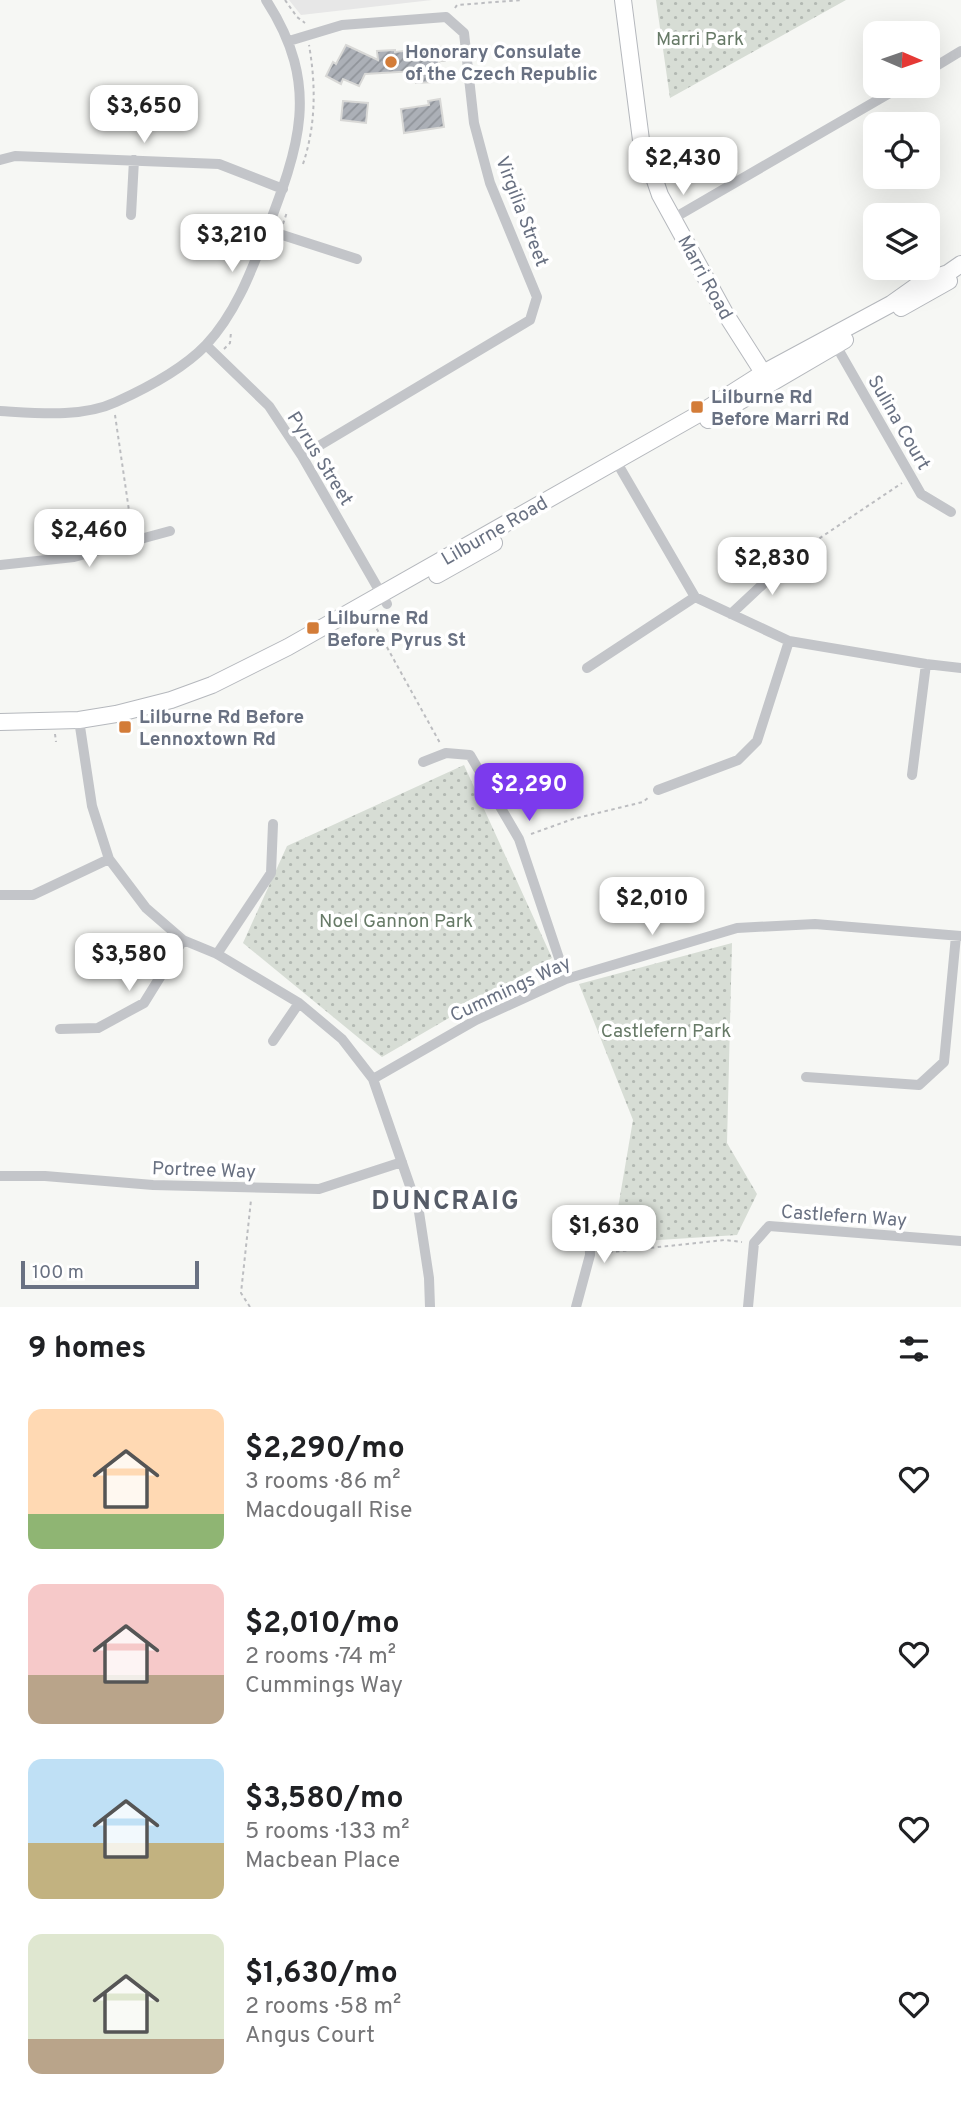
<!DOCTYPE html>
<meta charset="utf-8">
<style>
:root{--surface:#fff;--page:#f2f2f2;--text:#202124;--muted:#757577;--accent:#7c3aed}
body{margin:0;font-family:Overpass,sans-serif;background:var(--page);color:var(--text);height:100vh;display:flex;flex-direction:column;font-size:26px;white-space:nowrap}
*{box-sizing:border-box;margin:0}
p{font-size:23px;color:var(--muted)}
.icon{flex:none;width:38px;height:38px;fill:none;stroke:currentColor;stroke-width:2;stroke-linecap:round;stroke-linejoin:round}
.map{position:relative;height:1307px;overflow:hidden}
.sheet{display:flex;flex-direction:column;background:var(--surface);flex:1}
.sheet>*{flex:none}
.needle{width:46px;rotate:92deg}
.controls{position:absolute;left:863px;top:21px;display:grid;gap:14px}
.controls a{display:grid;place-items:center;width:77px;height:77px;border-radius:14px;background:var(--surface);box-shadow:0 7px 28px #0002;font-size:35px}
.scale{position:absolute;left:21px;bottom:18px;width:178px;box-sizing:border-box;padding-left:7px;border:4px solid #697182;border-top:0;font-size:19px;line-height:24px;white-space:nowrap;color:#697182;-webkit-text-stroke:5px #fff;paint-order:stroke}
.price{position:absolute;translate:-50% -60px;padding:0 16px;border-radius:14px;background:#fff;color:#222;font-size:23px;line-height:46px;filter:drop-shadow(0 2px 4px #0008)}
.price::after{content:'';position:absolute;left:50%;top:42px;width:21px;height:16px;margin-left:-10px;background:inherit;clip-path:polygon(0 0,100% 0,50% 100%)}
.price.current{background:var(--accent);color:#fff}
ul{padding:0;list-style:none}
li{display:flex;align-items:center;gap:21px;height:175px;padding:0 28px}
li span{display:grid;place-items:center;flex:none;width:196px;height:140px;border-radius:14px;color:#555}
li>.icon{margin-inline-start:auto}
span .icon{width:84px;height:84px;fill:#fffc;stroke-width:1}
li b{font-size:30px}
h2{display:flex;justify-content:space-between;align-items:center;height:84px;padding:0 28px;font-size:30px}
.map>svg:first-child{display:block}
</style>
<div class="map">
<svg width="961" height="1307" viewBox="0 0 961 1307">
<defs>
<pattern id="park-dots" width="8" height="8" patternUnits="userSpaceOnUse" patternTransform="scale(1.75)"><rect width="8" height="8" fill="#d7ddd5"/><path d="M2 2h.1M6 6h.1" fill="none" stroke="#b2b8b2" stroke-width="1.8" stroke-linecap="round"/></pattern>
<pattern id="building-hatch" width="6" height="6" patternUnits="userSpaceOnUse" patternTransform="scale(1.75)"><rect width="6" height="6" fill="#acb0b7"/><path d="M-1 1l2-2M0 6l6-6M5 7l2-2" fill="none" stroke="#90949a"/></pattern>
</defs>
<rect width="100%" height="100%" fill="#f6f7f4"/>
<path fill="#e7e7e7" d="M289,0H432L301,15Z"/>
<path fill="url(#park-dots)" d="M656,0H846L670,98Z
M464,765L552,958L382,1057L243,943L287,846Z
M732,943L727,1143L757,1194L737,1235L612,1243L633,1120L579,984Z"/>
<path fill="url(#building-hatch)" stroke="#d8d8d6" stroke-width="2" d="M346,45L378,60L377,51L395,50V52L444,47L445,61H439L441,73L433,74L434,82L416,83L415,71L365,74L359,86L343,79L341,84L326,76L333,62L336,64Z
M440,99L444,127L404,133L401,109L429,105L428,101Z
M343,101L368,103L366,123L341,120Z"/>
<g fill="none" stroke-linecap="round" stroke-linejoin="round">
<defs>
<path id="secondary" d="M623,0L641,140L660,195L725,313L769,382
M901,308L949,281
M708,420L845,340
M437,575L494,543
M0,722L79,720L116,714L171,700L212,685L288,647L697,415L763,373L891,304L922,282L948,273L961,264"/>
</defs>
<use href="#secondary" stroke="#b5b8bd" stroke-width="18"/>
<path stroke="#bcbdc0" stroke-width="2" stroke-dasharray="3.5 3.5" stroke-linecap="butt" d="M285,0L297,17L305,23
M455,8L457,5L522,0
M303,164C316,125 316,85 309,45
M283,224L287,212
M270,256L275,245
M224,349L230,343L231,332
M115,415L132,531
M802,550L902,483
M367,620L373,622L440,743
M55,734L56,742
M531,834L573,819L643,802L649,797
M602,1253L725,1240L742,1242
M250,1307L241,1293L251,1200"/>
<path stroke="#c3c5c9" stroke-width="10" d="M289,41L342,25L446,17L464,33L474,123L490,183L537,297L530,320L302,456
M928,71L961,51
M0,160L15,156L219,164L283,189
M131,215L134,160
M674,218L902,86
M267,230L357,259
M834,342L921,494L951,512
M206,345L269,406L302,456L387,604
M0,411C36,413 82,418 116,402C147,388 182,370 206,345C234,315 250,275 264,238C298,149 323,88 266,0
M616,461L695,597L789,641L926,664L961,668
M0,565L74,557L170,531
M731,614L792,557
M587,668L695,597
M79,720L92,806L109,859L146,908L183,940L217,954L299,1003L342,1039L373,1079L419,1212L429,1278L430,1307
M423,762L446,753L470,755L519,839L566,979
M912,775L926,664
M658,790L738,760L757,741L789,641
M0,895H33L109,859
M217,954L271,873L273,824
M60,1029L98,1028L144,1003L183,940
M273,1041L299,1003
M806,1077L919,1085L944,1062L956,936
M373,1079L476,1020L566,979L737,928L815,924L961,936
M0,1176H45L153,1185L319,1189L402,1162
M576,1307L590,1255L589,1216
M748,1307L754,1243L769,1226L961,1241"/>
<use href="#secondary" stroke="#fff" stroke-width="16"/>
</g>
<g fill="#d37c38" stroke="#fff" stroke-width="2.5">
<circle cx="391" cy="62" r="7"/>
<rect x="690" y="400" width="14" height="14" rx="3.5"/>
<rect x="306" y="621" width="14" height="14" rx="3.5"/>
<rect x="118" y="720" width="14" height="14" rx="3.5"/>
</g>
<g text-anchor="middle" stroke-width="7" stroke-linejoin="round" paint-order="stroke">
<g font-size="19" fill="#677a67" stroke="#fff">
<text x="700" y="45">Marri Park</text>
<text x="396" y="927">Noel Gannon Park</text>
<text x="666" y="1037">Castlefern Park</text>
</g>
<g font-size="19" font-weight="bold" fill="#697182" stroke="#fff" text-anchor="start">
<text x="405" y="58">Honorary Consulate<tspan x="405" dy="22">of the Czech Republic</tspan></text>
<text x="711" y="403">Lilburne Rd<tspan x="711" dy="22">Before Marri Rd</tspan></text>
<text x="327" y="624">Lilburne Rd<tspan x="327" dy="22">Before Pyrus St</tspan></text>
<text x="139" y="723">Lilburne Rd Before<tspan x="139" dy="22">Lennoxtown Rd</tspan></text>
</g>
<g font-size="19" fill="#697182" stroke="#fff">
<text transform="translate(523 211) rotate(69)" y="7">Virgilia Street</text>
<text transform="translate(706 277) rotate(61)" y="7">Marri Road</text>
<text transform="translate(900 422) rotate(60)" y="7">Sulina Court</text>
<text transform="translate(321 458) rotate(58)" y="7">Pyrus Street</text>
<text transform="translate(494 530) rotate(-30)" y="7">Lilburne Road</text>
<text transform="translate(510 988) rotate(-25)" y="7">Cummings Way</text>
<text transform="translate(204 1169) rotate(2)" y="7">Portree Way</text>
<text transform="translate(844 1215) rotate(4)" y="7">Castlefern Way</text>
</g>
<g font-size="26" font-weight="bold" letter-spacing="2" fill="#565c68" stroke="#fff">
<text x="446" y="1209">DUNCRAIG</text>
</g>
</g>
</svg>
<div class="controls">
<a><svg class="needle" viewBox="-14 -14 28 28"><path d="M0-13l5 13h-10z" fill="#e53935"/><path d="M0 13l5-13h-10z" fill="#757577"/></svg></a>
<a><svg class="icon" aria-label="locate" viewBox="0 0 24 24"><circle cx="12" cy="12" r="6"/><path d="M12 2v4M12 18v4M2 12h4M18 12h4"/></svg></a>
<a><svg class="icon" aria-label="layers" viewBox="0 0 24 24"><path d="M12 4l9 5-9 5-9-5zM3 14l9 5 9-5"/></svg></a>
</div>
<div class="scale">100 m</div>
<b class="price" style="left:144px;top:145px">$3,650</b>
<b class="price" style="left:683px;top:197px">$2,430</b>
<b class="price" style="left:232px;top:274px">$3,210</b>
<b class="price" style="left:89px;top:569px">$2,460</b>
<b class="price" style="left:772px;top:597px">$2,830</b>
<b class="price current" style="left:529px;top:823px">$2,290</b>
<b class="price" style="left:652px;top:937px">$2,010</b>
<b class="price" style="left:129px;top:993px">$3,580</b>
<b class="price" style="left:604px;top:1265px">$1,630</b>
</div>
<section class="sheet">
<h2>9 homes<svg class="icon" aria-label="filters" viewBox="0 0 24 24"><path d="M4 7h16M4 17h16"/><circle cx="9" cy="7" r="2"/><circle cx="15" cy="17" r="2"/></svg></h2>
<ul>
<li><span style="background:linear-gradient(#ffd9b3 75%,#8fb573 0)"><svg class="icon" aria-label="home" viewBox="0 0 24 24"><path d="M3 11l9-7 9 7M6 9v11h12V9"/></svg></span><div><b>$2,290/mo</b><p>3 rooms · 86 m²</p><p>Macdougall Rise</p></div><svg class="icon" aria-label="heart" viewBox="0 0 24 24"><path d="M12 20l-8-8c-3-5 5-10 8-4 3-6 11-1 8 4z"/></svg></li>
<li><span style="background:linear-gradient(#f6c9c9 65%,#b9a48a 0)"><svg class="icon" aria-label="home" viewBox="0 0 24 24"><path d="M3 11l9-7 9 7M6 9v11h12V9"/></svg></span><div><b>$2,010/mo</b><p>2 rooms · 74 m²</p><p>Cummings Way</p></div><svg class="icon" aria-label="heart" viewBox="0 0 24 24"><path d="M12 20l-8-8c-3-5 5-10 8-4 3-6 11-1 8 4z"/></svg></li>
<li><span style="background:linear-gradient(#bfe0f5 60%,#c2b280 0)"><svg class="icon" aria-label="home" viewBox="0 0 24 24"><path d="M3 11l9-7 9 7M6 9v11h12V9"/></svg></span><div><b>$3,580/mo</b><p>5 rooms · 133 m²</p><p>Macbean Place</p></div><svg class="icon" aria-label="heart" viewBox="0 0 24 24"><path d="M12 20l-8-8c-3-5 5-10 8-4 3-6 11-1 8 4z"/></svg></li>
<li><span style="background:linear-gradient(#dfe7d0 75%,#b9a48a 0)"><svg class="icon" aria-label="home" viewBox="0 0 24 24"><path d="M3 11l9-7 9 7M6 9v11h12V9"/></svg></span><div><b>$1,630/mo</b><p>2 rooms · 58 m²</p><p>Angus Court</p></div><svg class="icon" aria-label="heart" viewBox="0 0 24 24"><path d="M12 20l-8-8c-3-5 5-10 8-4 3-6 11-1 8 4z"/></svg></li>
</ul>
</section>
